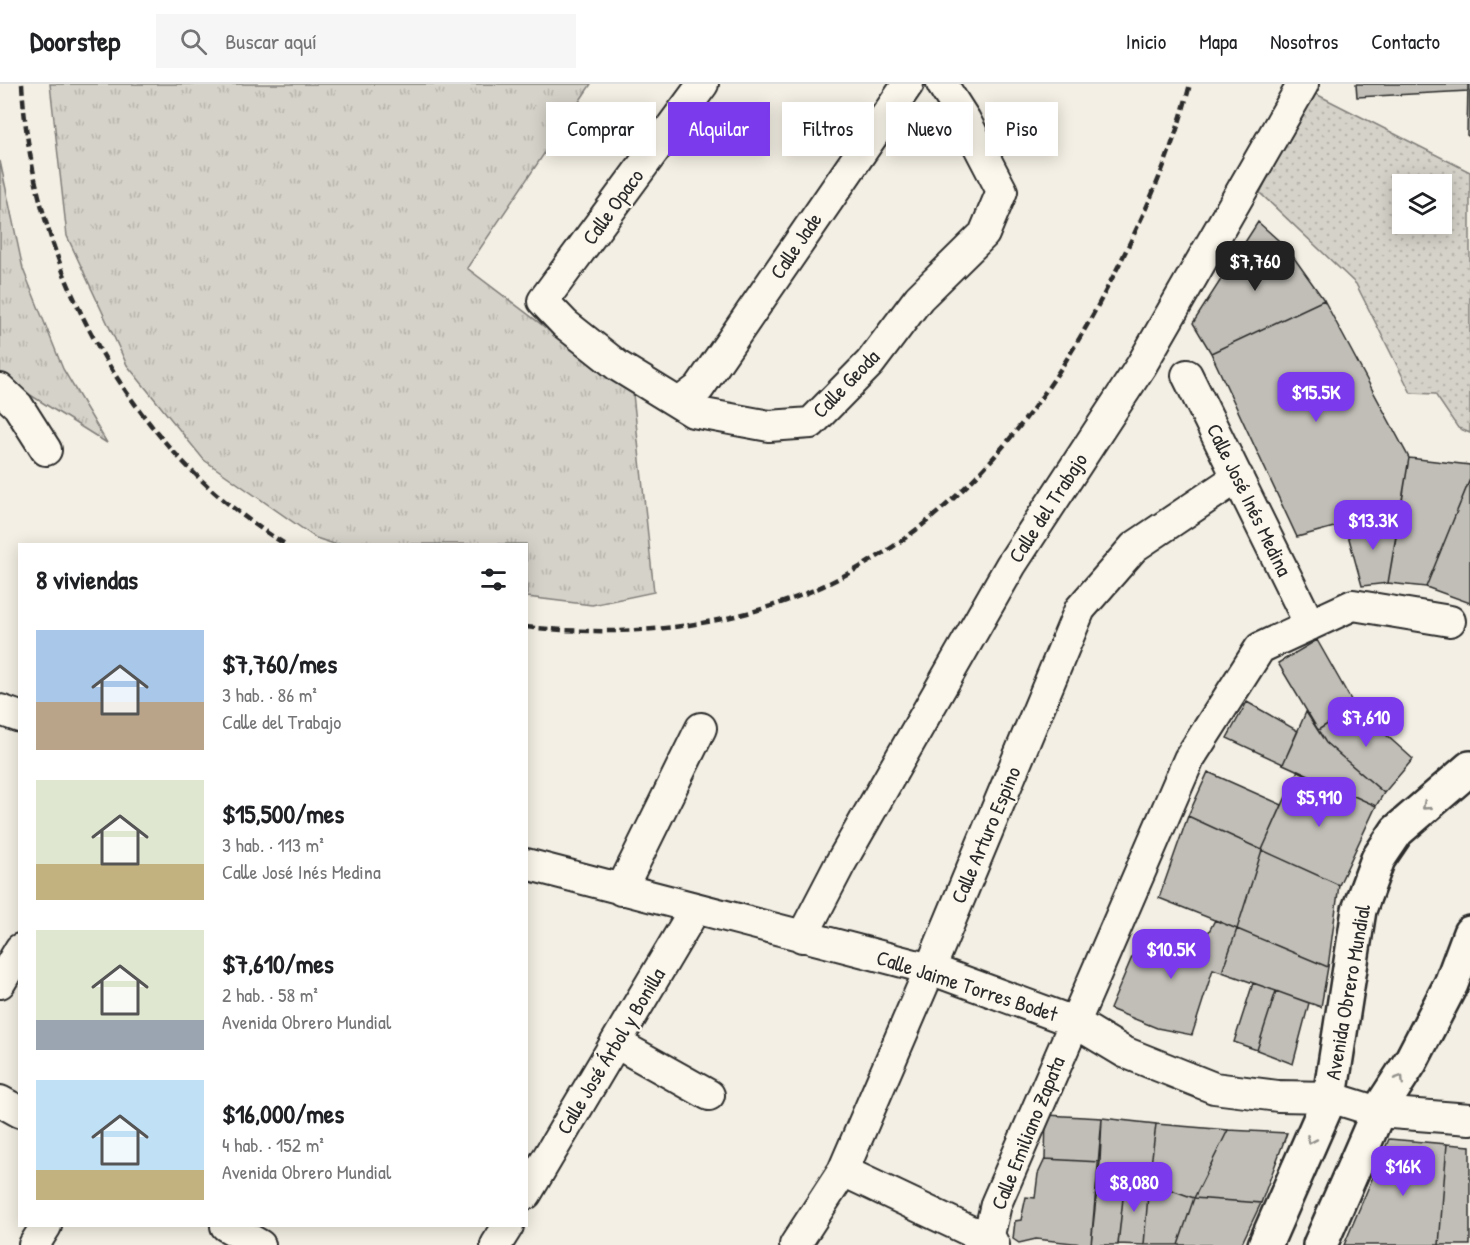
<!DOCTYPE html>
<html lang="es">
<meta charset="utf-8">
<style>
:root{--surface:#fff;--page:#f6f6f6;--text:#202124;--muted:#757577;--line:#e0e0e0;--accent:#7c3aed}
body{margin:0;font-family:"Patrick Hand",sans-serif;background:var(--page);color:var(--text);height:100vh;display:flex;flex-direction:column;font-size:22px;white-space:nowrap}
*{box-sizing:border-box;margin:0}
p{font-size:20px;color:var(--muted)}
.icon{flex:none;width:33px;height:33px;fill:none;stroke:currentColor;stroke-width:2;stroke-linecap:round;stroke-linejoin:round}
.map{position:relative;flex:1;overflow:hidden}
.details{position:absolute;left:18px;top:459px;width:510px;height:684px;display:flex;flex-direction:column;background:var(--surface);border-radius:0px;box-shadow:0 3px 15px #0003}
.details>*{flex:none}
.guide{position:absolute;left:546px;top:18px;width:570px;height:54px;display:flex;gap:12px}
.fabs{position:absolute;left:1392px;top:90px;display:grid;gap:12px}
.fabs a{display:grid;place-items:center;width:60px;height:60px;border-radius:0px;background:var(--surface);box-shadow:0 3px 15px #0003;font-size:30px}
.price{position:absolute;translate:-50% -51px;padding:0 14px;border-radius:12px;background:var(--accent);color:#fff;font-size:20px;line-height:39px;filter:drop-shadow(0 2px 3px #0008)}
.price::after{content:'';position:absolute;left:50%;top:36px;width:18px;height:14px;margin-left:-9px;background:inherit;clip-path:polygon(0 0,100% 0,50% 100%)}
.price.current{background:#222;color:#fff}
ul{padding:0;list-style:none}
li{display:flex;align-items:center;gap:18px;height:150px;padding:0 18px}
li span{display:grid;place-items:center;flex:none;width:168px;height:120px;border-radius:0px;color:#555}
li>.icon{margin-inline-start:auto}
span .icon{width:72px;height:72px;fill:#fffc;stroke-width:1}
li b{font-size:26px}
h2{display:flex;justify-content:space-between;align-items:center;height:72px;padding:0 18px;font-size:26px}
.tag{padding:0 21px;border-radius:0px;background:var(--surface);box-shadow:0 3px 15px #0003;font-size:21px;line-height:54px}
.tag.current{background:var(--accent);color:#fff}
header{display:flex;align-items:center;gap:36px;box-sizing:border-box;height:84px;padding:0 30px;background:var(--surface);border-bottom:2px solid var(--line)}
header strong{font-size:28px}
nav{display:flex;gap:33px;margin-inline-start:auto;font-size:21px}
.search{width:420px;height:54px;background:var(--page);display:flex;align-items:center;gap:15px;box-sizing:border-box;padding:0 21px;border-radius:0px;color:var(--muted);font-size:22px}
.map>svg:first-child{display:block}
</style>
<header>
<strong>Doorstep</strong>
<div class="search"><svg class="icon" aria-label="search" viewBox="0 0 24 24"><circle cx="10" cy="10" r="6"/><path d="M15 15l6 6"/></svg>Buscar aquí</div>
<nav><a>Inicio</a><a>Mapa</a><a>Nosotros</a><a>Contacto</a></nav>
</header>
<div class="map">
<svg width="1470" height="1161" viewBox="0 0 1470 1161">
<defs>
<pattern id="grass-tufts" width="24" height="20" patternUnits="userSpaceOnUse" patternTransform="scale(1.5)"><rect width="24" height="20" fill="#d5d2c9"/><path d="M3 7l-1-3M5 7V3M7 7l1-3M15 17l-1-3M17 17v-4M19 17l1-3" fill="none" stroke="#b7b4ad"/></pattern>
<pattern id="park-dots" width="8" height="8" patternUnits="userSpaceOnUse" patternTransform="scale(1.5)"><rect width="8" height="8" fill="#d5d2c9"/><path d="M2 2h.1M6 6h.1" fill="none" stroke="#b7b4ad" stroke-width="1.8" stroke-linecap="round"/></pattern>
</defs>
<rect width="100%" height="100%" fill="#f3efe4"/>
<filter id="ink" filterUnits="userSpaceOnUse"><feTurbulence type="fractalNoise" baseFrequency=".0167" numOctaves="2"/><feDisplacementMap in="SourceGraphic" scale="12" xChannelSelector="R" yChannelSelector="G"/><feConvolveMatrix kernelMatrix="1 2 1 2 8 2 1 2 1" color-interpolation-filters="sRGB"/></filter>
<g filter="url(#ink)">
<path fill="url(#grass-tufts)" stroke="#807e7a" stroke-width="1.5" d="M50,0H591L467,184L633,310L654,508L592,521L527,513L526,460H334L316,454L204,376L127,281L67,152Z
M0,77L23,185L63,285L107,359L0,292Z"/>
<path fill="url(#park-dots)" stroke="#807e7a" stroke-width="1.5" fill-rule="evenodd" d="M1312,8L1470,88V349L1458,344L1435,310L1411,309L1356,200L1260,109ZM1402,100H1442V140H1402Z"/>
<path fill="#c0beb6" stroke="#2b2b2b" stroke-width="1.5" d="M1356,0H1468V7L1357,13Z
M1468,0H1470V53L1467,51Z
M1258,138L1287,164L1324,216L1211,269L1193,239Z
M1324,216L1409,374L1398,442L1345,440L1297,453L1211,269Z
M1409,374L1470,381V395L1426,503L1388,499Z
M1470,395V519L1426,503Z
M1345,440L1398,442L1388,499L1362,502Z
M1317,556L1355,623L1318,646L1278,579Z
M1247,618L1298,647L1283,680L1227,654Z
M1355,623L1413,675L1384,709L1326,659L1318,646Z
M1306,628L1326,659L1384,709L1376,722L1283,680Z
M1298,686L1376,722L1339,801L1262,766Z
M1208,688L1282,721L1262,766L1188,732Z
M1188,732L1262,766L1237,845L1159,814Z
M1262,766L1339,801L1328,883L1237,845Z
M1215,836L1237,845L1222,888L1213,885L1192,951L1157,944L1110,925L1143,847L1197,870Z
M1237,845L1328,883L1321,923L1222,888Z
M1253,899L1276,907L1257,966L1234,958Z
M1276,907L1309,919L1293,980L1257,966Z
M1046,1031L1102,1034L1100,1078L1045,1075Z
M1102,1034L1156,1040L1149,1098L1097,1093Z
M1156,1040L1228,1046L1194,1114L1149,1098Z
M1228,1046L1287,1049L1261,1119L1194,1114Z
M1389,1055L1447,1060L1439,1161H1344Z
M1447,1060L1470,1062V1161H1439Z
M1045,1075L1100,1078L1091,1161L1036,1155L1019,1159L1013,1155L1015,1137L1021,1136L1026,1113L1035,1114L1038,1090Z
M1097,1093L1125,1096L1118,1161H1091Z
M1125,1096L1149,1098L1144,1161L1118,1160Z
M1149,1098L1194,1114L1178,1161H1144Z
M1194,1114L1261,1119L1241,1161H1178Z"/>
<g fill="none" stroke-linecap="round" stroke-linejoin="round">
<defs>
<path id="minor" d="M703,0L543,217L565,240L618,282L693,328L769,342L811,339L870,279L919,214L984,150L1002,107L965,36L942,0
M1187,291L1310,541
M0,305L18,322L46,366
M679,319L699,304L908,0
M0,626L20,633
M526,780L930,885L1074,938L1124,968L1214,1004L1278,1012L1330,1013L1378,1028L1470,1035
M621,806L701,644
M802,853L840,780L1011,481L1141,282L1303,0
M0,899L20,865
M616,959L709,1011
M0,1017L20,1028
M843,1087L970,1147L989,1151
M526,1110L695,825
M226,1142L260,1161
M34,1161L46,1142
M496,1161L508,1142
M795,1161L843,1087L930,885L1080,525L1134,463L1238,393
M994,1161L989,1151L996,1120L1189,675L1260,564L1353,521L1450,537"/>
<path id="secondary" d="M1265,1161L1330,1013L1359,826L1378,775L1397,747L1470,684
M1320,1161L1378,1028L1411,977L1451,900L1470,849"/>
</defs>
<use href="#minor" stroke="#2b2b2b" stroke-width="34"/>
<use href="#secondary" stroke="#2b2b2b" stroke-width="38"/>
<use href="#minor" stroke="#fbf7ec" stroke-width="30"/>
<use href="#secondary" stroke="#fbf7ec" stroke-width="33"/>
<path stroke="#2b2b2b" stroke-width="4.5" stroke-dasharray="9 4.5" stroke-linecap="butt" d="M22,0C32,182 128,365 285,460
M526,543C801,572 980,447 1104,210C1139,143 1172,73 1190,0"/>
</g>
<defs><path id="oneway-chevron" d="M-2-3.5L2.5 0L-2 3.5" fill="none" stroke-width="1.6" stroke-linecap="round" stroke-linejoin="round" transform="scale(1.5)"/></defs>
<g stroke="#93918c">
<use href="#oneway-chevron" transform="translate(1426 722) rotate(139)"/>
<use href="#oneway-chevron" transform="translate(1400 995) rotate(-57)"/>
<use href="#oneway-chevron" transform="translate(1311 1056) rotate(114)"/>
</g>
</g>
<g text-anchor="middle" stroke-width="4.5" stroke-linejoin="round" paint-order="stroke">
<g font-size="21" fill="#2b2b2b" stroke="#fbf7ec">
<text transform="translate(613 123) rotate(-54)" y="7">Calle Opaco</text>
<text transform="translate(796 162) rotate(-56)" y="7">Calle Jade</text>
<text transform="translate(846 300) rotate(-46)" y="7">Calle Geoda</text>
<text transform="translate(1249 416) rotate(64)" y="7">Calle José Inés Medina</text>
<text transform="translate(1048 424) rotate(-57)" y="7">Calle del Trabajo</text>
<text transform="translate(986 751) rotate(-67)" y="7">Calle Arturo Espino</text>
<text transform="translate(967 902) rotate(18)" y="7">Calle Jaime Torres Bodet</text>
<text transform="translate(1348 908) rotate(-80)" y="7">Avenida Obrero Mundial</text>
<text transform="translate(611 967) rotate(-59)" y="7">Calle José Árbol y Bonilla</text>
<text transform="translate(1028 1049) rotate(-68)" y="7">Calle Emiliano Zapata</text>
</g>
</g>
</svg>
<div class="fabs">
<a><svg class="icon" aria-label="layers" viewBox="0 0 24 24"><path d="M12 4l9 5-9 5-9-5zM3 14l9 5 9-5"/></svg></a>
</div>
<b class="price current" style="left:1255px;top:208px">$7,760</b>
<b class="price" style="left:1316px;top:339px">$15.5K</b>
<b class="price" style="left:1373px;top:467px">$13.3K</b>
<b class="price" style="left:1366px;top:664px">$7,610</b>
<b class="price" style="left:1319px;top:744px">$5,910</b>
<b class="price" style="left:1171px;top:896px">$10.5K</b>
<b class="price" style="left:1403px;top:1113px">$16K</b>
<b class="price" style="left:1134px;top:1129px">$8,080</b>
<div class="guide">
<a class="tag">Comprar</a>
<a class="tag current">Alquilar</a>
<a class="tag">Filtros</a>
<a class="tag">Nuevo</a>
<a class="tag">Piso</a>
</div>
<section class="details">
<h2>8 viviendas<svg class="icon" aria-label="filters" viewBox="0 0 24 24"><path d="M4 7h16M4 17h16"/><circle cx="9" cy="7" r="2"/><circle cx="15" cy="17" r="2"/></svg></h2>
<ul>
<li><span style="background:linear-gradient(#a9c7e8 60%,#b9a48a 0)"><svg class="icon" aria-label="home" viewBox="0 0 24 24"><path d="M3 11l9-7 9 7M6 9v11h12V9"/></svg></span><div><b>$7,760/mes</b><p>3 hab. · 86 m²</p><p>Calle del Trabajo</p></div></li>
<li><span style="background:linear-gradient(#dfe7d0 70%,#c2b280 0)"><svg class="icon" aria-label="home" viewBox="0 0 24 24"><path d="M3 11l9-7 9 7M6 9v11h12V9"/></svg></span><div><b>$15,500/mes</b><p>3 hab. · 113 m²</p><p>Calle José Inés Medina</p></div></li>
<li><span style="background:linear-gradient(#dfe7d0 75%,#9aa5b1 0)"><svg class="icon" aria-label="home" viewBox="0 0 24 24"><path d="M3 11l9-7 9 7M6 9v11h12V9"/></svg></span><div><b>$7,610/mes</b><p>2 hab. · 58 m²</p><p>Avenida Obrero Mundial</p></div></li>
<li><span style="background:linear-gradient(#bfe0f5 75%,#c2b280 0)"><svg class="icon" aria-label="home" viewBox="0 0 24 24"><path d="M3 11l9-7 9 7M6 9v11h12V9"/></svg></span><div><b>$16,000/mes</b><p>4 hab. · 152 m²</p><p>Avenida Obrero Mundial</p></div></li>
</ul>
</section>
</div>
